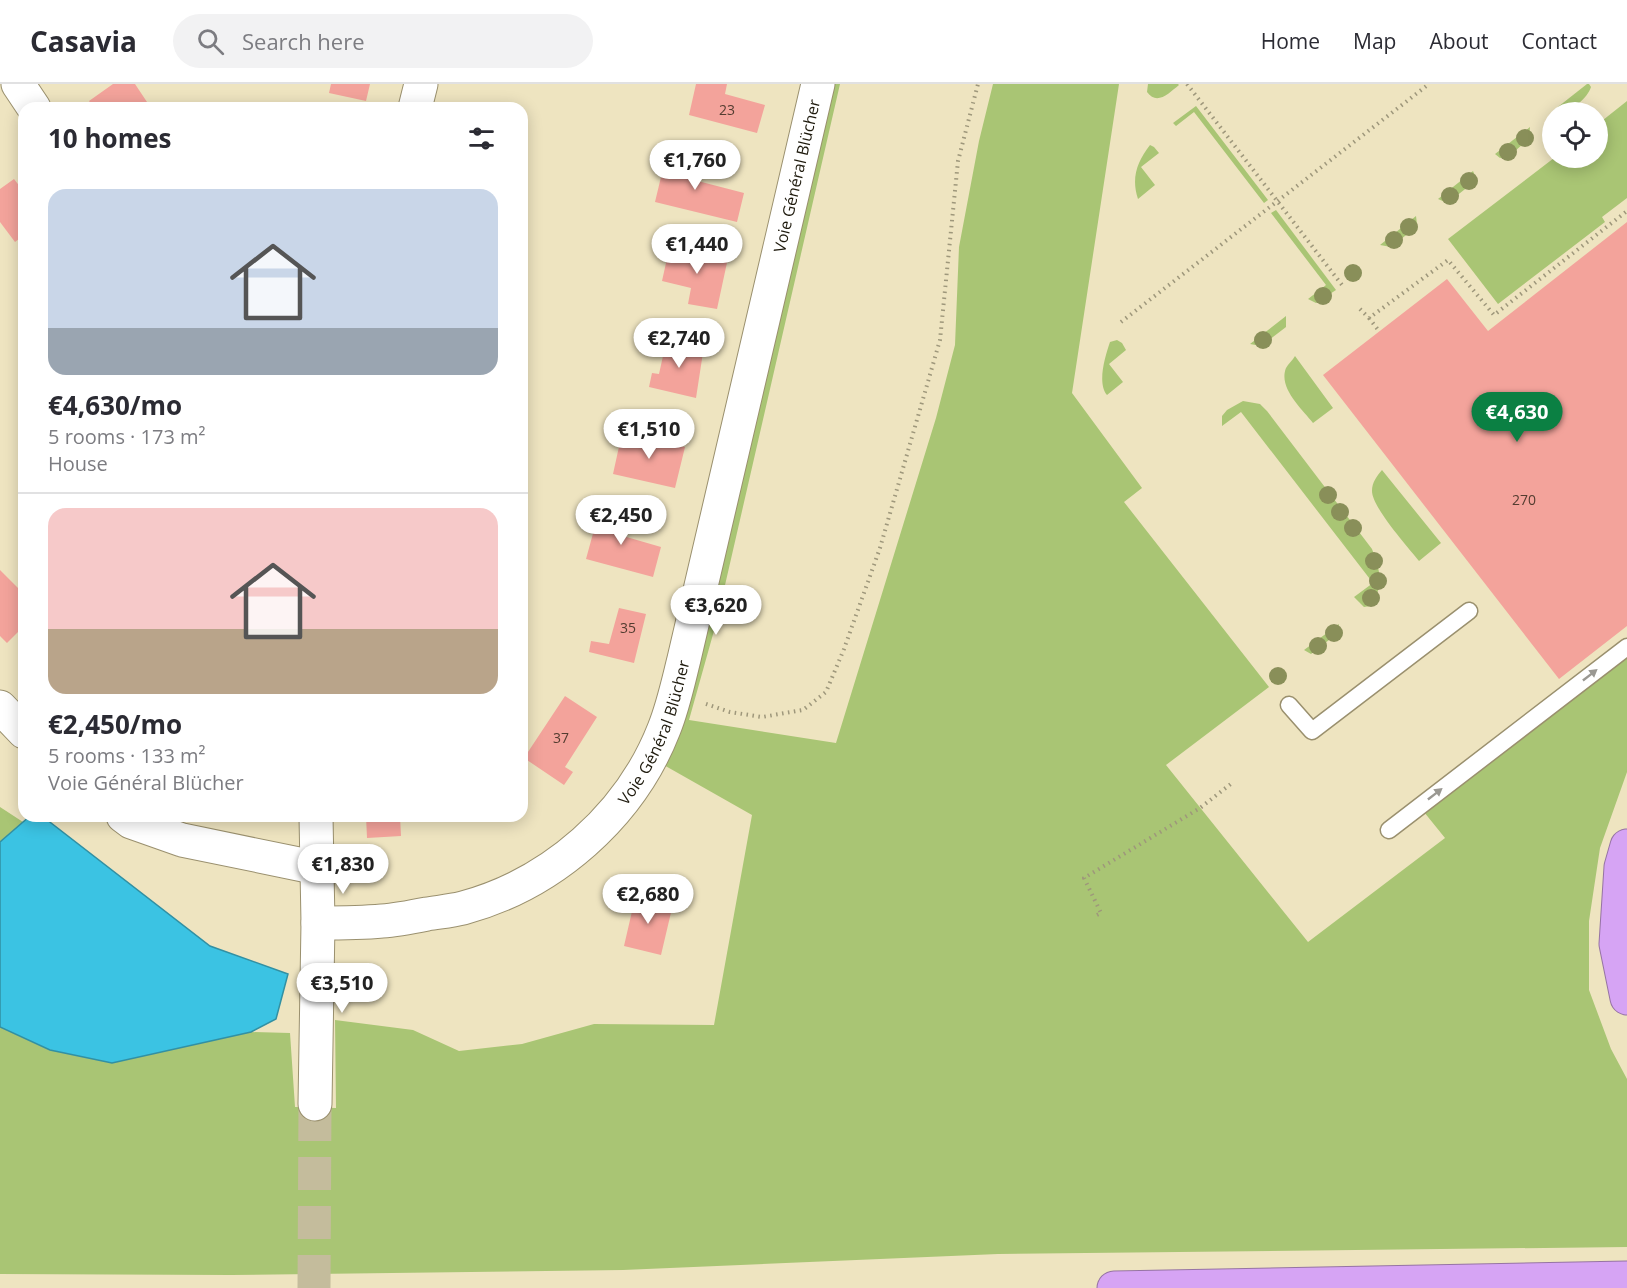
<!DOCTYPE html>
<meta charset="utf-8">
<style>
:root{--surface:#fff;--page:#f2f2f3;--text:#2b2b33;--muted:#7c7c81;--line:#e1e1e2;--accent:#0b8043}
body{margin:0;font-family:"Open Sans",sans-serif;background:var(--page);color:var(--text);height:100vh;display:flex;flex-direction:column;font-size:22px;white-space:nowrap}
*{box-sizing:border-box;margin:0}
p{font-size:20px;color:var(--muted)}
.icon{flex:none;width:33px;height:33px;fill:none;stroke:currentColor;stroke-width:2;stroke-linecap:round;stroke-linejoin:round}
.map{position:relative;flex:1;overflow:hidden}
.details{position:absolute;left:18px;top:18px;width:510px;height:720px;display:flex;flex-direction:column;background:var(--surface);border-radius:18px;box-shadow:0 3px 15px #0003}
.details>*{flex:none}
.buttons{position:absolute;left:1542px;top:18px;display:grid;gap:12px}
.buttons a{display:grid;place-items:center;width:66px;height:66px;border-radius:50%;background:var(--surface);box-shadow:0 3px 15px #0003;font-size:30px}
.price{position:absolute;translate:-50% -51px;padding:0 14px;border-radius:21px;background:#fff;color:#222;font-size:20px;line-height:39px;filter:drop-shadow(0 2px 3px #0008)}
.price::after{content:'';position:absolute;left:50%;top:36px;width:18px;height:14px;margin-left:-9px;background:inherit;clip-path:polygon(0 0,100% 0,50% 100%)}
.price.on{background:var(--accent);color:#fff}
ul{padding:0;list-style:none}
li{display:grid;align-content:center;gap:12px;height:318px;padding:0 30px}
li+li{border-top:2px solid var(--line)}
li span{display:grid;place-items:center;height:186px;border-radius:18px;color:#555}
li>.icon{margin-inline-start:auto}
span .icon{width:108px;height:108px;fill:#fffc;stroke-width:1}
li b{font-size:26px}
h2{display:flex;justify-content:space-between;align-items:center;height:72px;padding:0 30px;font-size:26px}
header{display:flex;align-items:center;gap:36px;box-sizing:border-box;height:84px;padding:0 30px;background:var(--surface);border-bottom:2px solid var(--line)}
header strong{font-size:28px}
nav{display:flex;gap:33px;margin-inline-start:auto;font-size:21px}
.search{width:420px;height:54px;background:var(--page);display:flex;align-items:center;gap:15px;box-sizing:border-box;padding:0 21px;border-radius:33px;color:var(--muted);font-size:22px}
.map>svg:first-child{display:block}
</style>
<header>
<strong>Casavia</strong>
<div class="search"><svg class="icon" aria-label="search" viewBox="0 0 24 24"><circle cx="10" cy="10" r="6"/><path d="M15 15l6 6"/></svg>Search here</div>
<nav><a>Home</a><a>Map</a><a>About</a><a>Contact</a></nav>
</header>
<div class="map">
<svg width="1627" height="1204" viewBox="0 0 1627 1204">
<rect width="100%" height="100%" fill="#eee4c0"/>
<path fill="#a9c574" d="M830,0H840L717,536L689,636L836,659L936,334L955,261L959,163L979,57L993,0H1119L1072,309L1142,404L1124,418L1269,603L1166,681L1308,858L1445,754L1424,728L1627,572V688L1600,764L1589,837V906L1611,965L1627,995V1163L998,1170L623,1186L231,1191L0,1190V943L50,966L112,979L251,948L290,949L295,1023L336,1024L335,936L413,946L459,967L522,960L594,940L714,941L752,731L662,680Z
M1148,0H1178L1179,1C1169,9 1157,22 1147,8Z
M1587,0H1589L1591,3C1587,16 1566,32 1554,26Z
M1627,17V114L1602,133L1605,138L1498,220L1448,155L1554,74H1598V40Z
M1196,22L1268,116L1264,119L1194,28L1176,42L1173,39Z
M1530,43L1529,55L1508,73L1500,74L1495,70Z
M1150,61L1154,63L1159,69L1141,83L1155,101L1138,115C1131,94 1137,78 1150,61Z
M1473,87L1476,94L1474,98L1450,117L1445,118L1438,115Z
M1276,126L1336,206L1316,219L1308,215L1326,201L1271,129Z
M1416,132L1417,140L1415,144L1391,163L1380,161Z
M1286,232V243L1261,262L1250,260Z
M1117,256L1122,259L1126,266L1109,280L1123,298L1107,311C1097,299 1105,273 1110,258Z
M1295,272L1333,324L1313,339C1302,325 1278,304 1286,284C1288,280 1293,276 1295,272Z
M1243,317L1260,320L1267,327L1372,465C1380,487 1385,501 1370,522L1364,523L1354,513L1373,499L1241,328L1222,342V332L1227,326Z
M1382,386L1441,459L1419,477C1407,462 1372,423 1372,407C1372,398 1377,392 1382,386Z
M1339,540L1338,549L1311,570L1304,566Z
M0,723L23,738L0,758Z"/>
<path fill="#3bc3e3" stroke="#3290a3" stroke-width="1.5" d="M30,732H42L210,862L288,890L276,935L251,948L112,979L50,966L0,943V758Z"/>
<path fill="#f3a39b" d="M113,0H135L151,24H94L89,17Z
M331,0H370L366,17L329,9Z
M696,0H727L725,10L765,21L757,49L689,31Z
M667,68L695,75L690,95L744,109L737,138L655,118Z
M14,95L24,108V151L15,158L0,138V105Z
M1627,138V542L1559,595L1323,291L1447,195L1488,247Z
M670,161L728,174L717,225L688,220L691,204L662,197Z
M667,254L704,262L696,314L649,303L652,289L659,290Z
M622,349L685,363L675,404L613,390Z
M600,424L628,431L623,452L661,463L653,493L586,475Z
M0,486L24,510V542L7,559L0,552Z
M619,524L646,530L634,579L589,568L591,557L609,560Z
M565,612L597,633L565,683L573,688L564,701L524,674Z
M366,732H400L401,752L367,754Z
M636,810L673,820L661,871L624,862Z"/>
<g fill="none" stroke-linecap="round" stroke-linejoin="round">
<path stroke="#c4bc9c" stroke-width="33" stroke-dasharray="33 16" stroke-linecap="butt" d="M314,1204L315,1020"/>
<defs>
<path id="service" d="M1289,621L1312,647L1469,527
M1389,746L1627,563"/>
<g id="minor">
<path d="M18,0L34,24"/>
<path d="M415,24L421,0"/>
<path d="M0,623L24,648"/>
<path d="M123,732L131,738L182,756L318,784"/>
<path id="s1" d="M318,839C339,839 361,839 382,837C397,836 412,833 427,830C439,828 451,827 463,824C552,800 630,732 664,645C673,623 678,599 684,575L818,0"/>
<path d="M315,1020L318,839L316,732"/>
</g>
<path id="motorway" d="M1627,762L1621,783L1616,860L1627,914
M1114,1204L1627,1194"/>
</defs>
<use href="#service" stroke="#9a906e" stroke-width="19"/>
<use href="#minor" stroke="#9a906e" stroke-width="35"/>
<use href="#motorway" stroke="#9674a3" stroke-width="35"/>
<path stroke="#9e977b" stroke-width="4" stroke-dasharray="1.5 4.5" stroke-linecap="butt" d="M1187,0L1342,201
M1360,225L1369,234L1448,176L1494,231L1627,127
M1369,234L1379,247
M1121,238L1429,0
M706,620L730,628L762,633L803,626L826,608L844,565L880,464L940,256L958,77L978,0
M1097,831L1101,829L1084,794L1200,724L1232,699"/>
<use href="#service" stroke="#fff" stroke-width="16"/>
<use href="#minor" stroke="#fff" stroke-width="33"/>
<use href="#motorway" stroke="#d6a4f4" stroke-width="33"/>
</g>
<g fill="#898f59">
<circle cx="1525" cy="54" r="9"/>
<circle cx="1508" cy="68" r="9"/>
<circle cx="1469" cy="97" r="9"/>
<circle cx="1450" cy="112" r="9"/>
<circle cx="1409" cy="143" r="9"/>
<circle cx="1394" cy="156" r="9"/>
<circle cx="1353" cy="189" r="9"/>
<circle cx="1323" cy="212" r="9"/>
<circle cx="1263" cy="256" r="9"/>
<circle cx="1328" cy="411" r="9"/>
<circle cx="1340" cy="428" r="9"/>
<circle cx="1353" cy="444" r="9"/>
<circle cx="1374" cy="477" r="9"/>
<circle cx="1378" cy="497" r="9"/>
<circle cx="1371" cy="514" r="9"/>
<circle cx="1334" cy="549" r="9"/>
<circle cx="1318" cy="562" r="9"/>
<circle cx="1278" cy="592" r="9"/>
</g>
<defs><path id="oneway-solid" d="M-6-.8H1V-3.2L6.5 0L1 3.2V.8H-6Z" transform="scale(1.5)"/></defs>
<g fill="#9a9892">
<use href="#oneway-solid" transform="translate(1590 591) rotate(-38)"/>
<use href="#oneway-solid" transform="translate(1435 710) rotate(-38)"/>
</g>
<g text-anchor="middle" stroke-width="6" stroke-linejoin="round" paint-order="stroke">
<g font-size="14" fill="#533c30">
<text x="727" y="31">23</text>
<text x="1524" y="421">270</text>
<text x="628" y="549">35</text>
<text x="561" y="659">37</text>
</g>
<g font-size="16" fill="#1e1a0d" stroke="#fcf1cd">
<text dy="6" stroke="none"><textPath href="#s1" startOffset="994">Voie Général Blücher</textPath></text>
<text dy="6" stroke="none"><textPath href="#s1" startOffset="418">Voie Général Blücher</textPath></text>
</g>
</g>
</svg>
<div class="buttons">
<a><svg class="icon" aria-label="locate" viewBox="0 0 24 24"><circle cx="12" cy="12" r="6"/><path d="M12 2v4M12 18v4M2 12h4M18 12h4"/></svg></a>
</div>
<b class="price" style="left:695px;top:107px">€1,760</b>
<b class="price" style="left:697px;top:191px">€1,440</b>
<b class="price" style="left:679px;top:285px">€2,740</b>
<b class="price on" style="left:1517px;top:359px">€4,630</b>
<b class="price" style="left:649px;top:376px">€1,510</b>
<b class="price" style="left:621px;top:462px">€2,450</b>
<b class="price" style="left:716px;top:552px">€3,620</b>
<b class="price" style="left:343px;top:811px">€1,830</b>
<b class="price" style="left:648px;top:841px">€2,680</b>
<b class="price" style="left:342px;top:930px">€3,510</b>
<section class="details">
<h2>10 homes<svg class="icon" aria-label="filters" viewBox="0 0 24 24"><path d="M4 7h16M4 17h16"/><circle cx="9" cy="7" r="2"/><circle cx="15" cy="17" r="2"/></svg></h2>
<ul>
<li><span style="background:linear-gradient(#c9d6e8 75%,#9aa5b1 0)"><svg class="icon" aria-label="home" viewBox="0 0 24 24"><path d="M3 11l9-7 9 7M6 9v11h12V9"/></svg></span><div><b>€4,630/mo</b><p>5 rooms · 173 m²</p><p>House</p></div></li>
<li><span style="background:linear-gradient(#f6c9c9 65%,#b9a48a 0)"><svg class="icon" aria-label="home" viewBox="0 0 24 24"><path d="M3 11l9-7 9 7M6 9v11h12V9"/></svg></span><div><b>€2,450/mo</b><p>5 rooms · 133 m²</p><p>Voie Général Blücher</p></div></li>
</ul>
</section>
</div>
